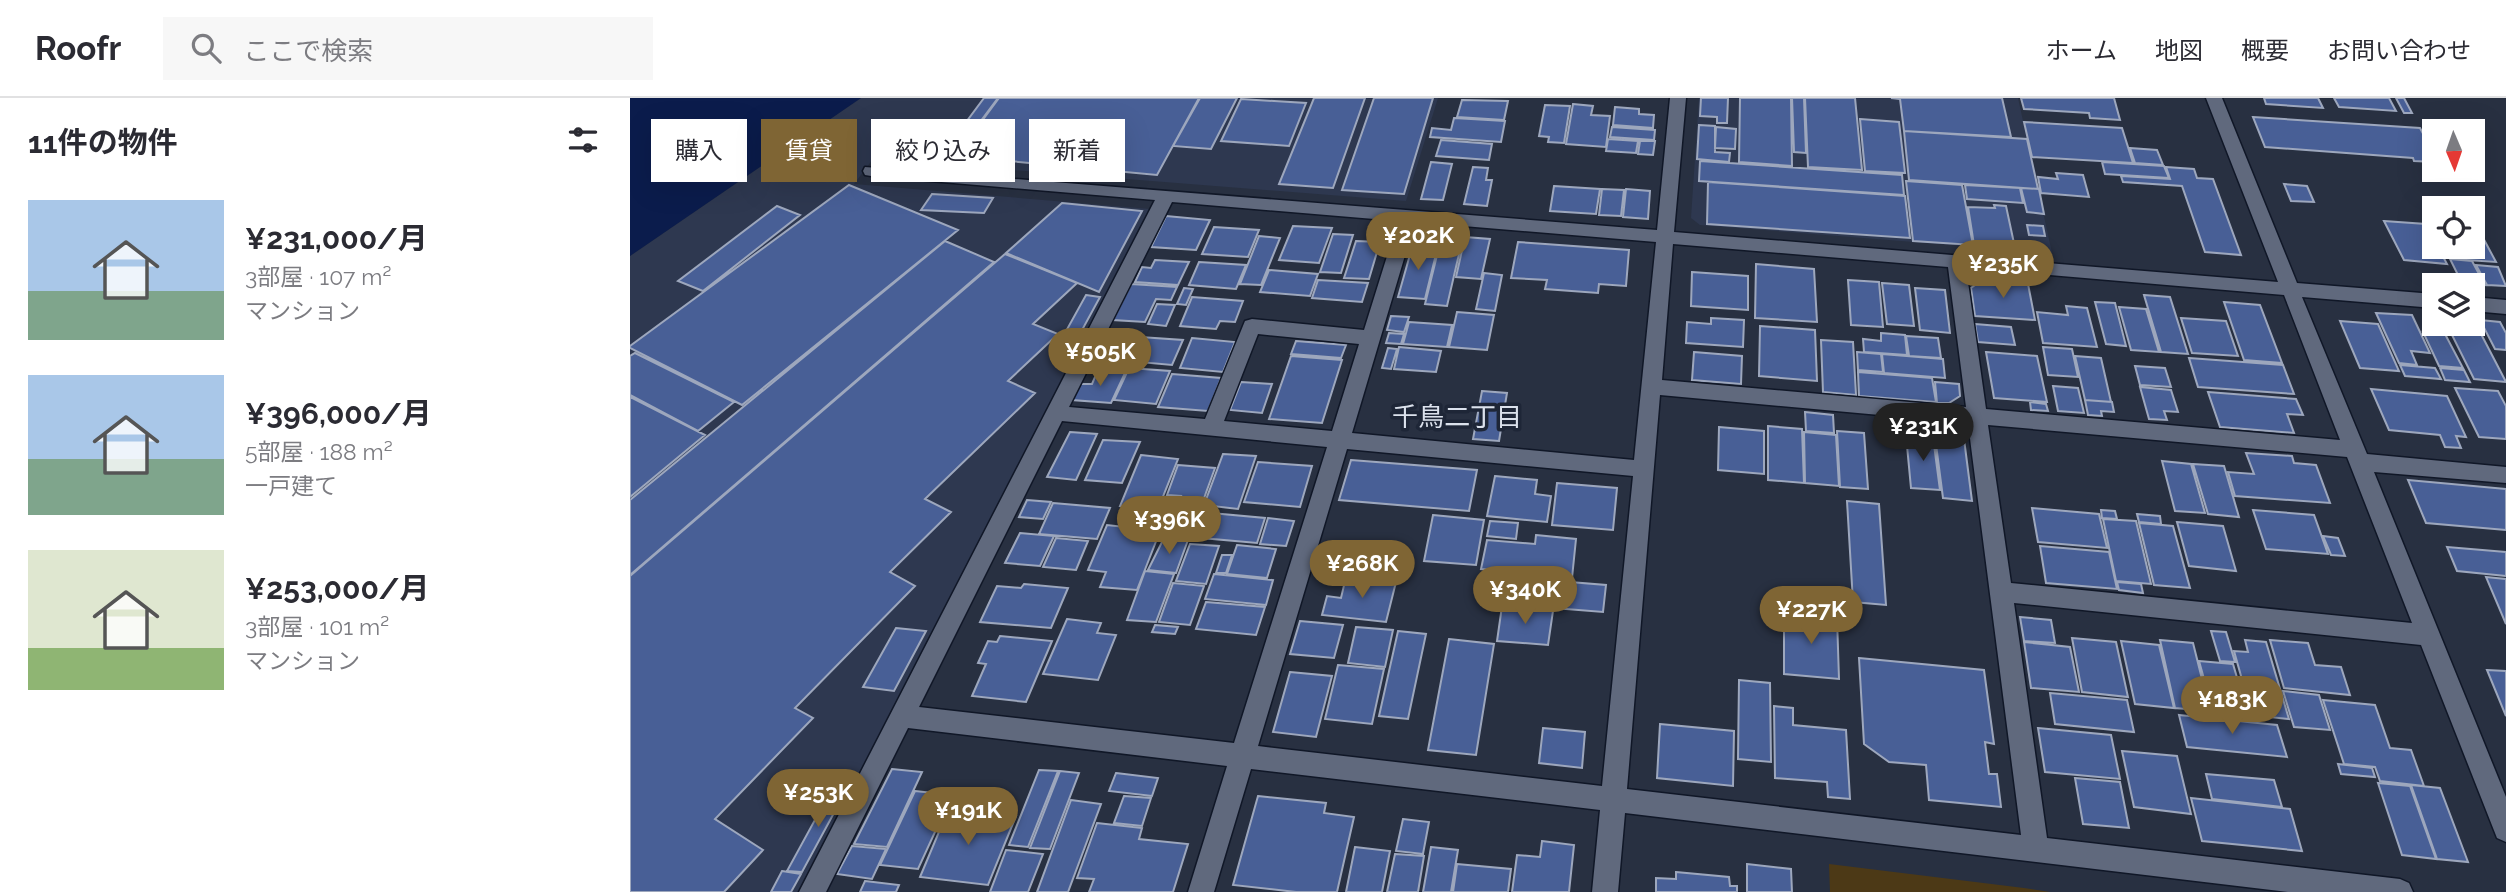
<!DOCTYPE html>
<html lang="ja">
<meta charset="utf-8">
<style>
:root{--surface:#fff;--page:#f7f7f7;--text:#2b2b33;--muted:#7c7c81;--line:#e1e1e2;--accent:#7f6534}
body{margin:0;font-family:Raleway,"Noto Sans JP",sans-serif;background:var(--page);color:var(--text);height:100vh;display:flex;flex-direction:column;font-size:26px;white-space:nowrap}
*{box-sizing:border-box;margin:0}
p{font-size:23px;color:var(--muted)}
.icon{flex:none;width:38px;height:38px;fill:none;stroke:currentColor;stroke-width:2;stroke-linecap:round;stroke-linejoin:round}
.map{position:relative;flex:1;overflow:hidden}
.panel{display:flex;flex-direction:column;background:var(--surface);width:630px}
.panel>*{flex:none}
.top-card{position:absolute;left:21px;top:21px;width:665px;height:63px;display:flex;gap:14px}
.needle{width:46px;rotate:178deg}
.fabs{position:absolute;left:1792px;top:21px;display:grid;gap:14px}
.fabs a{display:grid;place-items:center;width:63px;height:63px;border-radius:0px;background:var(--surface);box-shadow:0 7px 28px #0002;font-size:35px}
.price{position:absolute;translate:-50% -60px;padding:0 16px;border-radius:24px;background:var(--accent);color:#fff;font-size:23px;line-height:46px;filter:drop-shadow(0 2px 4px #0008)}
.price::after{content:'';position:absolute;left:50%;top:42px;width:21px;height:16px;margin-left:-10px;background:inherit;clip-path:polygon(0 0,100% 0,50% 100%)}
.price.selected{background:#222;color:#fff}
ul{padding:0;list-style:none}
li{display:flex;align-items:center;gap:21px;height:175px;padding:0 28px}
li span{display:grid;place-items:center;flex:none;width:196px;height:140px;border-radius:0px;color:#555}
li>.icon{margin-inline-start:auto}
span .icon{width:84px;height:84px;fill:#fffc;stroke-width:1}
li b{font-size:30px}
h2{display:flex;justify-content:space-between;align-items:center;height:84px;padding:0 28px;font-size:30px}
.pill{padding:0 24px;border-radius:0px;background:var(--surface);box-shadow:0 7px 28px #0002;font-size:24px;line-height:63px}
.pill.selected{background:var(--accent);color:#fff}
header{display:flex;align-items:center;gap:42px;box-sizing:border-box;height:98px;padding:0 35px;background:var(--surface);border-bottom:2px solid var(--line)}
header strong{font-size:33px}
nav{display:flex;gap:38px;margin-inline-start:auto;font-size:24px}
.search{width:490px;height:63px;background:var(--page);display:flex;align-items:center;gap:18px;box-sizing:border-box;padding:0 24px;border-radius:0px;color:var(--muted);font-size:26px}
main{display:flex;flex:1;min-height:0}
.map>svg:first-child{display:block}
</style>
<header>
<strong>Roofr</strong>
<div class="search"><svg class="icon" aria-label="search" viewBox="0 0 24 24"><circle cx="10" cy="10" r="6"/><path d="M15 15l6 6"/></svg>ここで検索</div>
<nav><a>ホーム</a><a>地図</a><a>概要</a><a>お問い合わせ</a></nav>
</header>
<main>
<section class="panel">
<h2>11件の物件<svg class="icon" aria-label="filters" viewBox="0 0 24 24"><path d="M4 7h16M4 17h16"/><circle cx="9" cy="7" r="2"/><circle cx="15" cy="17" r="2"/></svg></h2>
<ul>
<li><span style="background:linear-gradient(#a9c7e8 65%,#7fa58c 0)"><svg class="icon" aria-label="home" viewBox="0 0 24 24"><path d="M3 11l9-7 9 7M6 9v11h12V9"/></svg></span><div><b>¥231,000/月</b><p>3部屋 · 107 m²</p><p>マンション</p></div></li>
<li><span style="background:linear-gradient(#a9c7e8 60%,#7fa58c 0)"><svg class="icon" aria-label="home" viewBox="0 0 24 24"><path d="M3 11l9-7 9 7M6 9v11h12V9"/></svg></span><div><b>¥396,000/月</b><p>5部屋 · 188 m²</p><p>一戸建て</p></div></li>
<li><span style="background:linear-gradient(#dfe7d0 70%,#8fb573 0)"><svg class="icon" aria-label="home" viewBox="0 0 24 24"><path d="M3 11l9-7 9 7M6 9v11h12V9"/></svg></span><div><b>¥253,000/月</b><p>3部屋 · 101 m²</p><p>マンション</p></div></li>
</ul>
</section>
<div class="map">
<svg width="1876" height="794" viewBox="0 0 1876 794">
<rect width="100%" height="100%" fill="#283041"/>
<path fill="#2e3850" d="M231,0H808L776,103L243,61L224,86L520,111L168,794H0V158Z
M1069,0H1388L1422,155L1070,127L1061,120Z"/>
<path fill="#4c3916" d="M1199,766L1394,790L1420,794H1200Z"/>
<path fill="#0b1c4c" d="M0,0H231L0,158Z"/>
<path fill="#485f96" stroke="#9da7bd" stroke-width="2" d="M354,0H368L344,32L331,31Z
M369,0H569L527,77L326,58Z
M570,0H607L581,51L543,48Z
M684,0H735L703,90L649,86Z
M744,0H803L774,96L712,92Z
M1071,0H1098L1097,25H1087V19L1070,18Z
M1110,0H1161L1162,68L1109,64Z
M1162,0H1174L1176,55L1164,54Z
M1175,0H1225L1232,72L1178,69Z
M1261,0H1372L1381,39L1274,33L1270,1Z
M1391,0H1484L1490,22L1460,20L1459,15L1394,11Z
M1634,0H1688L1693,10L1636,6Z
M1704,0H1759L1766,13L1709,9Z
M1766,0H1774L1782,15H1774Z
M611,1L676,5L659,48L591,43Z
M832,2L878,3L874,22L827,19Z
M943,6L963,8L961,17L980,18L976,49L936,46Z
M915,7L940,8L934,45L918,44L919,39L909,38Z
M985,9L1009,11V16L1024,17L1023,30L983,27Z
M1623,19L1790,30L1804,56V64L1784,63L1783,60L1635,49Z
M824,20L875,23L871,44L800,39L802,30L821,32Z
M1230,21L1269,24L1275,75L1235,73Z
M1394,24L1492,30L1503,65L1402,59Z
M1069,27L1085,28V54L1100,55L1099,64L1067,61Z
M982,29L1025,32L1024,42L980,39Z
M1086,29L1106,31L1105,51L1085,50Z
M1274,33L1397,41L1408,91L1279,82Z
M978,41L1008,43L1006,55L976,53Z
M811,42L862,46L859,62L806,58Z
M1010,43H1025L1023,57L1008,56Z
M1500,50L1527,52L1533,67L1505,65Z
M1070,63L1272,77L1274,97L1069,83Z
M801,64L822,66L813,102L791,101Z
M1472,64L1534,68L1539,80L1475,76Z
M843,69L858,70L856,82H862L857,108L834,106Z
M1536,69L1564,71L1567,80L1583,81L1611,157L1575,154L1552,88L1493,84L1491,78L1540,81Z
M1426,75L1453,77L1459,99L1411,95L1408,79L1428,81Z
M1276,83L1332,87L1343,147L1283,143Z
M1078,84L1275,98L1280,140L1077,126Z
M1654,86L1677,88L1684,104L1661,103Z
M219,87L328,132L112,307L0,250V248Z
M1335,87L1390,90L1393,105L1337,101Z
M924,88L970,91L966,116L920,113Z
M1391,90L1409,91L1414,116L1397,114Z
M972,91L994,92L991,118L969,117Z
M996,91L1020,93L1018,121L993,119Z
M302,96L363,100L354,115L291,112Z
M432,105L512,113L469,194L376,155Z
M1364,107L1376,108L1385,150L1344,147L1338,109L1365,110Z
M147,108L170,117L73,193L48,183Z
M536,118L580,122L566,152L521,149Z
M1754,123L1796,126L1804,141V149H1808L1817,166L1774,162Z
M1397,127L1413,128L1415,138L1399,137Z
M663,128L702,130L689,165L649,162Z
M584,129L629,132L618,159L572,156Z
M1843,135L1851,136L1866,164L1821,161L1814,149H1843Z
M703,136L723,137L711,175L690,174Z
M629,138L650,140L631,187L610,186Z
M835,139L860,141L851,181L826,179Z
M811,141L832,143L817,208L795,206Z
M315,143L364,164L0,477V402Z
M726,143L750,144L739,181L714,180Z
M888,144L999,152L996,188L969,186L968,195L915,191L917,182L881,180Z
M783,146L808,148L795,201L768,199Z
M375,156L447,185L403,226L428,236L378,283L405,295L295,401L321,414L260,474L285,488L165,610L183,620L85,721L133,752L94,794H0V478Z
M1820,161L1842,163L1855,187L1832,185Z
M525,162L559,164L548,187L505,184L512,169L521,170Z
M569,164L616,167L606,191L559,187Z
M1126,166L1184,171L1187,224L1125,220Z
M1846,167L1868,169L1876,188L1857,187Z
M639,172L688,176L680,198L630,194Z
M1062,174L1118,178V212L1061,208Z
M854,175L872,177L865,213L846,211Z
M688,182L738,185L732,204L682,200Z
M1218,182L1249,184L1253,229L1221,227Z
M1352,182L1398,186L1405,222L1345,218L1341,190Z
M1252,185L1279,187L1284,228L1257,226Z
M501,186L547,189L541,202L526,201L515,224L483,222Z
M554,190L563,191L556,207L547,206Z
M1285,190L1315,192L1320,235L1290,232Z
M456,197L470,199L445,245L430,244Z
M1514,197L1540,199L1558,256L1531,254Z
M562,199L613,203L605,224L590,223L586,231L550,228Z
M1465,204L1485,205L1496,248L1476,246Z
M1594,204L1630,207L1652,265L1614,262Z
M527,206L545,207L536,228L518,226Z
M1436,208L1457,210L1467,249L1413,245L1407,214L1438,217Z
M1489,209L1516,211L1529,254L1501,252Z
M827,214L864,217L857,252L819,249Z
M1746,215L1782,217L1800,255L1781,253L1787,267L1769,265Z
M761,218L779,219L774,234L757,232Z
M1081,220L1114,222L1113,249L1056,245L1057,224L1081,226Z
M1551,220L1596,223L1608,258L1562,255Z
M1850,222L1870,224L1876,235V252L1865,251Z
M1710,223L1748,226L1769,273L1730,270Z
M779,224L822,227L817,249L773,246Z
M1345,226L1381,229L1385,247L1348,244Z
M1130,228L1185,232L1187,283L1129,278Z
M1819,231L1850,234L1876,284L1844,281Z
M1793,234L1815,236L1833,270L1809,268Z
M759,235L774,236L771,246L756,245Z
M1251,235L1275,237L1277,257L1234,254L1233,241L1251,243Z
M1276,238L1308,240L1311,260L1279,258Z
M510,239L553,242L542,267L498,263Z
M562,240L605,244L593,274L550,270Z
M1191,242L1223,244L1226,297L1193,294Z
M666,243L716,247L711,260L661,256Z
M769,249L811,253L806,274L764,271Z
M1413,249L1442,251L1448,279L1418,277Z
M758,250L767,251L761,271L752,270Z
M1064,254L1112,258L1111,286L1062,282Z
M1227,254L1251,256L1253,274L1228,272Z
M1356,254L1407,258L1417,304L1364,300Z
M5,255L104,304L68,333L0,297V258Z
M1252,256L1313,261L1315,280L1254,275Z
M661,258L712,262L692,325L639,321Z
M1445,258L1471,260L1481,304L1455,302Z
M1559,260L1653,267L1664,296L1568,289Z
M1770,267L1805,270L1811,281L1775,278Z
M1505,268L1535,270L1541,289L1510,287Z
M499,270L540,273L526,306L484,302Z
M1810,270L1834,272L1840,284L1815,282Z
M468,272L495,275L481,305L442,302L450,286H462Z
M1228,274L1302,280L1306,304L1229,298Z
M542,276L591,280L578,313L528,309Z
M611,284L642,286L632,315L600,312Z
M1305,284L1329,286L1330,298L1319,305H1307Z
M1423,288L1448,290L1454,315L1428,313Z
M1510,289L1541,292L1548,314L1534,313L1537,322L1519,321Z
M1825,290L1868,293L1876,308V341L1849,339Z
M1741,291L1817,298L1836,339L1826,338L1831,350L1815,349L1810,337L1759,332Z
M852,293L877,295L869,343L843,341Z
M1578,294L1666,301L1673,317L1657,316L1664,335L1590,329Z
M0,299L75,337L0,399Z
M1455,302L1482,304L1484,314L1471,313L1472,318L1458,317Z
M1400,304L1416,306L1418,313L1401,312Z
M1175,314L1203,317L1204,335L1176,333Z
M1138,328L1172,331L1174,385L1138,382Z
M1089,329L1134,333V376L1088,372Z
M1207,333L1234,335L1238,391L1210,389Z
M440,334L467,336L446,382L417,379Z
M1174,334L1206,337L1209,388L1175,385Z
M1276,337L1303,339L1310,392L1281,390Z
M1305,339L1334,341L1342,403L1313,400Z
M473,342L510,344L492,385L455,382Z
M1616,355L1662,358L1664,365L1686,367L1700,405L1605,398L1598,374L1624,376Z
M593,356L626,358L608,411L574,407Z
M511,357L548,361L528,411L490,408Z
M721,362L847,372L839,413L709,402Z
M1532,363L1561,366L1575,415L1545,413Z
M628,364L682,368L670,409L614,404Z
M1563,366L1594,368L1609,419L1578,416Z
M548,367L585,370L569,414L546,412L551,398L537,397Z
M865,378L907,382L905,396L921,398L917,424L857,418Z
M1778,382L1876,391V432L1796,425Z
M927,385L987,390L983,432L922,427Z
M397,402L421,404L413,421L389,419Z
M1217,403L1249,406L1256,507L1223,504Z
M423,405L480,410L467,441L409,436Z
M1402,410L1469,416L1477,450L1408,444Z
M1471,412L1485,413L1487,421L1472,420Z
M1623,412L1684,417L1698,456L1636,451Z
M545,415L569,416L564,429L540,426Z
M581,415L635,420L627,445L572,440Z
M1507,416L1530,418L1531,426L1509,424Z
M803,417L854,422L846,467L794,463Z
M638,420L664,423L656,448L630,446Z
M507,421L534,423L507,492L470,489L476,474L458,472L477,427L504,430Z
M1473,421L1506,423L1521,486L1486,483Z
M860,423L888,425L886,441L857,438Z
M1547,424L1593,428L1606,473L1559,468Z
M1509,425L1543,428L1560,490L1524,487Z
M390,435L424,438L410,468L375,465Z
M906,437L946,441L942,480L851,471L857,442L905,446Z
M1693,438L1708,440L1715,458L1701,457Z
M426,440L458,443L446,472L413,469Z
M534,440L558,442L546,475L518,472Z
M560,446L589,448L576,486L546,483Z
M607,447L646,451L637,480L597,476Z
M1410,448L1479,454L1487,491L1416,485Z
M1817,449L1876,454V478L1827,473Z
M592,457H602L596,475H586Z
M515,473L544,476L526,524L497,522Z
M584,476L643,482L636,507L575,501Z
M716,479L766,484L756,524L692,517L697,498L711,500Z
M1856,479L1876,481V526Z
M903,481L976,487L973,514L899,508Z
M1487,484L1511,486L1513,495L1489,492Z
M543,485L574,488L560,527L529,524Z
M394,486L438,490L421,530L350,524L367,488L391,490Z
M576,504L635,509L626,537L566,531Z
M872,508L923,513L918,547L867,543Z
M1154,515L1207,520L1209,581L1154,576Z
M1390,519L1421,522L1425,545L1394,543Z
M437,521L471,525L467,535L486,537L468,582L413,576Z
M670,523L713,527L704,560L660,556Z
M525,527L548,529L545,536L522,534Z
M726,529L763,532L755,569L718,565Z
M266,530L296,533L264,593L233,589Z
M768,533L796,536L778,621L749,618Z
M1581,533L1596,534L1605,564L1590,563Z
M370,538L422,543L396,604L342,598L356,566L348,565L358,543L367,544Z
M1442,540L1486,544L1498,599L1452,594Z
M819,541L864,546L846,657L798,652Z
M1530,542L1563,545L1580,613L1545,610Z
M1615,542L1636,544L1659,621L1622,617L1604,553L1618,554Z
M1640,542L1678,545L1685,567L1711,569L1720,597L1654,590Z
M1491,543L1529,547L1544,610L1505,606Z
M1394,544L1440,549L1449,594L1401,590Z
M1229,560L1354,572L1364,646L1355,644L1359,676H1367L1371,709L1299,702L1296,667L1259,664L1234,646Z
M1569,563L1603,566L1618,617L1583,613Z
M708,567L754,571L742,626L695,621Z
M1857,572L1876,573V618Z
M660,574L702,578L686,639L643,634Z
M1109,582L1140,585L1141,664L1108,661Z
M1653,593L1689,597L1700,632L1664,629Z
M1420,595L1497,602L1504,634L1425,626Z
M1693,602L1745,607L1760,650L1781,652L1794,688L1750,683L1745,669L1714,666Z
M1144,608L1163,610V627L1216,632L1220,701L1198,699L1197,684L1145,680Z
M1549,617L1647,627L1657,659L1557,649Z
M1030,626L1104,633L1103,688L1027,680Z
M913,630L955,634L952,670L909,665Z
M1408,630L1481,637L1490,681L1415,674Z
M1492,653L1547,658L1561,716L1504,709Z
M1708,666L1742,670L1745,679L1711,676Z
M262,671L292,674L257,749L224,746Z
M409,672L428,673L398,749L379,747Z
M430,673L449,675L420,751L400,750Z
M486,675L528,680L522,698L479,693Z
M1576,676L1644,682L1652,709L1582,701Z
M1445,680L1490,684L1499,730L1453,726Z
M1748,685L1780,688L1806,761L1772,757Z
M204,687L218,689L172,774L157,773Z
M1781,687L1810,690L1838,764L1807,761Z
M285,693L322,697L288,771L250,767Z
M494,698L521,700L512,728L484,725Z
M628,698L696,705L694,715L724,719L707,794H666L603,787Z
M1561,700L1660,711L1672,753L1572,743Z
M441,702L471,706L438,794H407Z
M319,710L386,718L358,787L290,779Z
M773,721L799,724L793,756L766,753Z
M467,725L512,730L509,741L558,746L543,794H459L464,781L447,780Z
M912,743L944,747L939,794H882L887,757L910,759Z
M222,748L256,751L242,781L207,776Z
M725,749L760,753L752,794H716Z
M801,749L828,752L821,794H793Z
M376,752L413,756L398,794H360Z
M765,756L794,758L788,794H757Z
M827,766L881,771L878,794H823Z
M1117,766L1161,771L1162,794H1117Z
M152,773L171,776L161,794H141Z
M1046,774L1099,779L1100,788H1107V794H1026V780L1046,781Z
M235,783L269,787L266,794H230Z"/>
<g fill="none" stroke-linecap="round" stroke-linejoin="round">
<defs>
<path id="minor" d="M1040,0H1056L1044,134L1648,184L1576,0H1592L1667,185L1804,196V210L1672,199L1737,356L1876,369V385L1744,374L1876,699V744L1867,740L1791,547L1384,505L1417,740L1770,781L1779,785L1783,794H1658L995,715L988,794H962L970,712L621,671L584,794H558L597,668L278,630L196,794H169L525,102L241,78L235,77L233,73L235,69L1027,132ZM542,104L768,123L734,232L622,221L615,223L575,321L439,309ZM785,124L1026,144L1004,362L722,335ZM1043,146L1318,169L1336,309L1032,282ZM1336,170L1654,197L1710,342L1356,311ZM628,236L729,246L702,333L594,323ZM1030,297L1338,325L1391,737L997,691ZM432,323L697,349L604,645L289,609ZM1358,327L1717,359L1782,525L1381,485ZM717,351L1003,378L972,688L628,648Z
M1843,199L1876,202V216L1843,213Z"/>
</defs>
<use href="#minor" stroke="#101727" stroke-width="3"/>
<use href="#minor" fill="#60697d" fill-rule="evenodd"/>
</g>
<g text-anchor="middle" stroke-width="7" stroke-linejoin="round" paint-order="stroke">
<g font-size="26" fill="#dbe1ec" stroke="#1e2637">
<text x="827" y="328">千鳥二丁目</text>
</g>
</g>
</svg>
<div class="fabs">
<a><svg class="needle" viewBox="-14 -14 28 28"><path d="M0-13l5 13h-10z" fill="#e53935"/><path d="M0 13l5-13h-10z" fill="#7c7c81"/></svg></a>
<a><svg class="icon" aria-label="locate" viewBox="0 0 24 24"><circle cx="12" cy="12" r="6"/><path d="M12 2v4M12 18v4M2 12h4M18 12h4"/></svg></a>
<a><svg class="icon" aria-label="layers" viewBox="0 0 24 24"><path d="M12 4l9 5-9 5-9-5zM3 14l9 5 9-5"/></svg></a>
</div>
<b class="price" style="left:788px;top:174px">¥202K</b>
<b class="price" style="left:1373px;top:202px">¥235K</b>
<b class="price" style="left:470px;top:290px">¥505K</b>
<b class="price selected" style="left:1293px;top:365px">¥231K</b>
<b class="price" style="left:539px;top:458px">¥396K</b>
<b class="price" style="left:732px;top:502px">¥268K</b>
<b class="price" style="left:895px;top:528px">¥340K</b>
<b class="price" style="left:1181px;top:548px">¥227K</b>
<b class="price" style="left:1602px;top:638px">¥183K</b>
<b class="price" style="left:188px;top:731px">¥253K</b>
<b class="price" style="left:338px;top:749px">¥191K</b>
<div class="top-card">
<a class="pill">購入</a>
<a class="pill selected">賃貸</a>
<a class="pill">絞り込み</a>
<a class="pill">新着</a>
</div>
</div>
</main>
